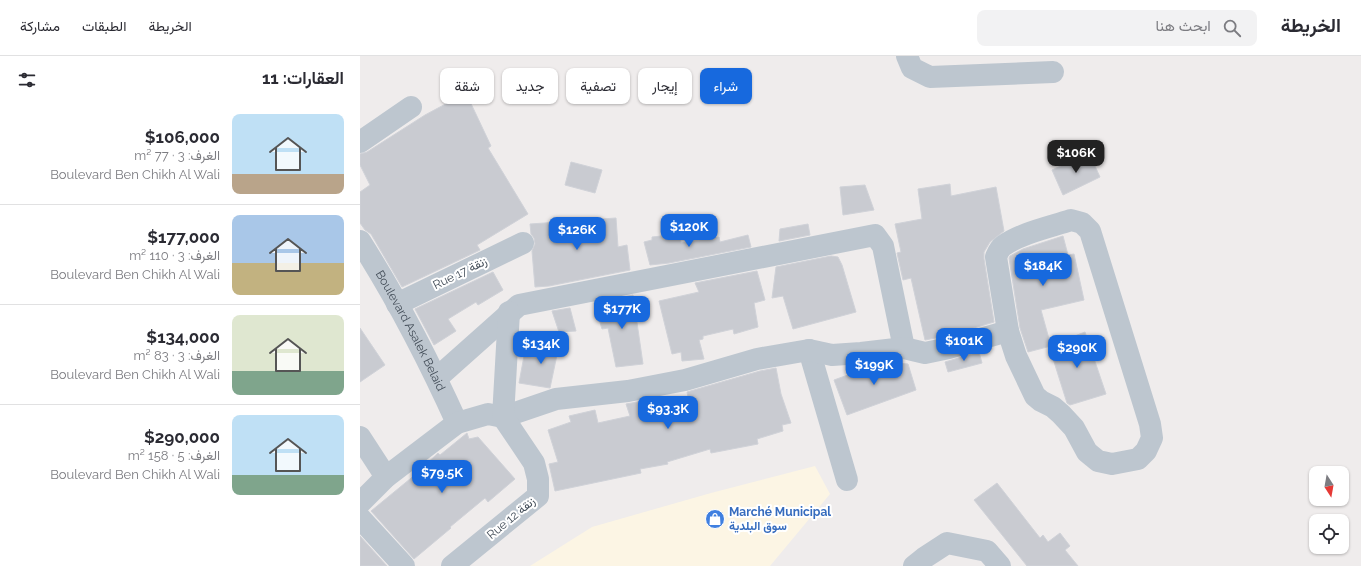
<!DOCTYPE html>
<html lang="ar">
<meta charset="utf-8">
<style>
:root{--surface:#fff;--page:#f2f2f3;--text:#2b2b33;--muted:#7c7c81;--line:#e1e1e2;--accent:#1769de}
body{margin:0;font-family:Raleway,Vazirmatn,sans-serif;background:var(--page);color:var(--text);direction:rtl;height:100vh;display:flex;flex-direction:column;font-size:15px;white-space:nowrap}
*{box-sizing:border-box;margin:0}
p{font-size:13px;color:var(--muted)}
.icon{flex:none;width:22px;height:22px;fill:none;stroke:currentColor;stroke-width:2;stroke-linecap:round;stroke-linejoin:round}
.map{position:relative;flex:1;overflow:hidden;direction:ltr}
.panel{display:flex;flex-direction:column;background:var(--surface);width:360px}
.panel>*{flex:none}
.top-card{position:absolute;left:12px;top:12px;width:380px;height:36px;direction:rtl;display:flex;gap:8px}
.needle{width:26px;rotate:169deg}
.fabs{position:absolute;left:949px;top:410px;display:grid;gap:8px}
.fabs a{display:grid;place-items:center;width:40px;height:40px;border-radius:8px;background:var(--surface);box-shadow:0 1px 3px #0004;font-size:20px}
.price{position:absolute;translate:-50% -34px;padding:0 9px;border-radius:8px;background:var(--accent);color:#fff;font-size:13px;line-height:26px;filter:drop-shadow(0 1px 2px #0008)}
.price::after{content:'';position:absolute;left:50%;top:24px;width:12px;height:9px;margin-left:-6px;background:inherit;clip-path:polygon(0 0,100% 0,50% 100%)}
.price.active{background:#222;color:#fff}
ul{padding:0;list-style:none}
li{display:flex;align-items:center;gap:12px;height:100px;padding:0 16px}
li+li{border-top:1px solid var(--line)}
li span{display:grid;place-items:center;flex:none;width:112px;height:80px;border-radius:8px;color:#555}
li>.icon{margin-inline-start:auto}
span .icon{width:48px;height:48px;fill:#fffc;stroke-width:1}
li b{font-size:17px}
h2{display:flex;justify-content:space-between;align-items:center;height:48px;padding:0 16px;font-size:17px}
.tag{padding:0 14px;border-radius:8px;background:var(--surface);box-shadow:0 1px 3px #0004;font-size:14px;line-height:36px}
.tag.active{background:var(--accent);color:#fff}
header{display:flex;align-items:center;gap:24px;box-sizing:border-box;height:56px;padding:0 20px;background:var(--surface);border-bottom:1px solid var(--line)}
header strong{font-size:19px}
nav{display:flex;gap:22px;margin-inline-start:auto;font-size:14px}
.search{width:280px;height:36px;background:var(--page);display:flex;align-items:center;gap:10px;box-sizing:border-box;padding:0 14px;border-radius:8px;color:var(--muted);font-size:15px}
main{display:flex;flex:1;min-height:0}
.map>svg:first-child{display:block}
</style>
<header>
<strong>الخريطة</strong>
<div class="search"><svg class="icon" aria-label="search" viewBox="0 0 24 24"><circle cx="10" cy="10" r="6"/><path d="M15 15l6 6"/></svg>ابحث هنا</div>
<nav><a>الخريطة</a><a>الطبقات</a><a>مشاركة</a></nav>
</header>
<main>
<div class="map">
<svg width="1001" height="510" viewBox="0 0 1001 510">
<rect width="100%" height="100%" fill="#efecec"/>
<path fill="#fcf5e4" d="M455,410L470,438L410,510H170L232,471L351,437Z"/>
<path fill="#c9cbd1" stroke="#d0d2d8" d="M106,37L131,90L128,92L168,158L117,189L120,194L42,231L11,178L5,174L0,167V136L10,129L0,109V98L7,96L65,59Z
M729,97L740,121L703,139L692,114Z
M211,106L242,114L235,137L205,129Z
M590,128L591,140L636,131L644,175L630,186L624,196V203L634,266L586,280L565,284L551,222L543,224L537,197L541,196L535,168L562,163L558,133Z
M505,129L514,154L483,159L480,131Z
M256,162L258,191L267,189L270,214L189,230L175,231L172,195L175,188L174,182L171,178L170,168Z
M448,168L450,179L419,185L420,173Z
M320,178L321,187L359,181L360,186L388,179L391,191L309,207L290,209L284,186L292,184V181Z
M703,180L708,199L714,198L724,244L681,254L691,290L668,296L660,272L649,202L650,200L663,193Z
M471,200L478,201L482,209L496,256L433,273L423,240L412,242L416,211Z
M397,215L405,244L394,247L398,271L374,278L373,273L343,280V283L339,284L344,303L322,305L321,296L312,298L299,245L339,236L335,227Z
M133,216L143,234L118,249L116,246L88,263L96,275L74,289L55,253Z
M273,239L283,308L256,311L248,272L242,273L234,247Z
M210,252L216,275L199,276L192,255Z
M0,272L25,309L0,326Z
M725,276L746,338L710,349L707,347L689,290Z
M201,280L190,332L159,327L164,300L184,303L182,282Z
M619,296L622,307L588,316L585,306Z
M528,306L548,308L556,334L487,359L474,324L521,307Z
M416,312L421,338L431,367L422,369L423,375L397,383L398,388L351,397L350,393L307,406L308,408L280,413L281,417L195,435L189,408L198,406L188,374L211,366L209,360L235,354L238,367L270,360L266,348L294,343L295,348L328,341L327,336L400,315Z
M107,377L109,383L118,381L155,423L128,446L125,442L90,471L91,472L54,503L11,455L56,418L78,397L80,399Z
M637,427L680,482L683,479L688,486L700,477L710,490L705,494L718,510H667L614,444Z
M0,480L27,510H0Z"/>
<g fill="none" stroke-linecap="round" stroke-linejoin="round">
<g stroke="#bdc6cf" stroke-width="22">
<path d="M547,0L552,12L570,21L693,16"/>
<path d="M0,86L51,51"/>
<path d="M711,164L722,167L730,175L790,368L792,382L786,395L778,403L752,408L738,405L727,396L714,372L701,358L693,351L681,345L675,340L656,300L648,275L636,201C638,196 639,193 643,190C661,177 690,171 711,164Z"/>
<path id="s1" d="M0,185C37,243 69,305 97,367"/>
<path d="M37,248L163,187"/>
<path d="M449,294L487,424"/>
<path d="M77,322L159,249L515,179L523,190L544,292"/>
<path d="M0,381L26,421"/>
<path d="M0,447L26,421L97,367L128,358L143,361L196,343L268,335L325,324L397,303L449,294L472,299L501,297L544,292L565,297L589,292L648,275"/>
<path d="M0,462L44,510"/>
<path d="M92,510L178,440V423L174,407L143,361L149,256"/>
<path d="M554,510L564,502L587,487L627,495L640,510"/>
</g>
</g>
<defs>
<symbol id="shop-disc" viewBox="-11 -11 22 22"><circle r="9.5" fill="#3f7fe0" stroke="#fff"/><path d="M-5-2.5h2.3a2.7 3.5 0 0 1 5.4 0H5L5.5 6h-11ZM-1.5-2.5h3a1.5 2.3 0 0 0-3 0Z" fill="#fff"/></symbol>
</defs>
<g fill-rule="evenodd">
<use href="#shop-disc" x="344" y="452" width="22" height="22"/>
</g>
<g text-anchor="middle" stroke-width="4" stroke-linejoin="round" paint-order="stroke">
<g font-size="12" fill="#454f5a" stroke="#fff">
<text transform="translate(100 217) rotate(-26)" y="4">Rue 17 زنقة</text>
<text dy="4" stroke="none"><textPath href="#s1" startOffset="103">Boulevard Asalek Belaid</textPath></text>
<text transform="translate(151 462) rotate(-40)" y="4">Rue 12 زنقة</text>
</g>
<g font-size="12" font-weight="bold" fill="#366cbe" stroke="#fff" text-anchor="start">
<text x="369" y="460">Marché Municipal<tspan x="369" dy="14">سوق البلدية</tspan></text>
</g>
</g>
</svg>
<div class="fabs">
<a><svg class="needle" viewBox="-14 -14 28 28"><path d="M0-13l5 13h-10z" fill="#e53935"/><path d="M0 13l5-13h-10z" fill="#7c7c81"/></svg></a>
<a><svg class="icon" aria-label="locate" viewBox="0 0 24 24"><circle cx="12" cy="12" r="6"/><path d="M12 2v4M12 18v4M2 12h4M18 12h4"/></svg></a>
</div>
<b class="price active" style="left:716px;top:118px">$106K</b>
<b class="price" style="left:329px;top:192px">$120K</b>
<b class="price" style="left:217px;top:195px">$126K</b>
<b class="price" style="left:683px;top:231px">$184K</b>
<b class="price" style="left:262px;top:274px">$177K</b>
<b class="price" style="left:604px;top:306px">$101K</b>
<b class="price" style="left:181px;top:309px">$134K</b>
<b class="price" style="left:717px;top:313px">$290K</b>
<b class="price" style="left:514px;top:330px">$199K</b>
<b class="price" style="left:308px;top:374px">$93.3K</b>
<b class="price" style="left:82px;top:438px">$79.5K</b>
<div class="top-card">
<a class="tag active">شراء</a>
<a class="tag">إيجار</a>
<a class="tag">تصفية</a>
<a class="tag">جديد</a>
<a class="tag">شقة</a>
</div>
</div>
<section class="panel">
<h2>العقارات: 11<svg class="icon" aria-label="filters" viewBox="0 0 24 24"><path d="M4 7h16M4 17h16"/><circle cx="9" cy="7" r="2"/><circle cx="15" cy="17" r="2"/></svg></h2>
<ul>
<li><span style="background:linear-gradient(#bfe0f5 75%,#b9a48a 0)"><svg class="icon" aria-label="home" viewBox="0 0 24 24"><path d="M3 11l9-7 9 7M6 9v11h12V9"/></svg></span><div><b>$106,000</b><p>الغرف: 3 · 77 m²</p><p>Boulevard Ben Chikh Al Wali</p></div></li>
<li><span style="background:linear-gradient(#a9c7e8 60%,#c2b280 0)"><svg class="icon" aria-label="home" viewBox="0 0 24 24"><path d="M3 11l9-7 9 7M6 9v11h12V9"/></svg></span><div><b>$177,000</b><p>الغرف: 3 · 110 m²</p><p>Boulevard Ben Chikh Al Wali</p></div></li>
<li><span style="background:linear-gradient(#dfe7d0 70%,#7fa58c 0)"><svg class="icon" aria-label="home" viewBox="0 0 24 24"><path d="M3 11l9-7 9 7M6 9v11h12V9"/></svg></span><div><b>$134,000</b><p>الغرف: 3 · 83 m²</p><p>Boulevard Ben Chikh Al Wali</p></div></li>
<li><span style="background:linear-gradient(#bfe0f5 75%,#7fa58c 0)"><svg class="icon" aria-label="home" viewBox="0 0 24 24"><path d="M3 11l9-7 9 7M6 9v11h12V9"/></svg></span><div><b>$290,000</b><p>الغرف: 5 · 158 m²</p><p>Boulevard Ben Chikh Al Wali</p></div></li>
</ul>
</section>
</main>
